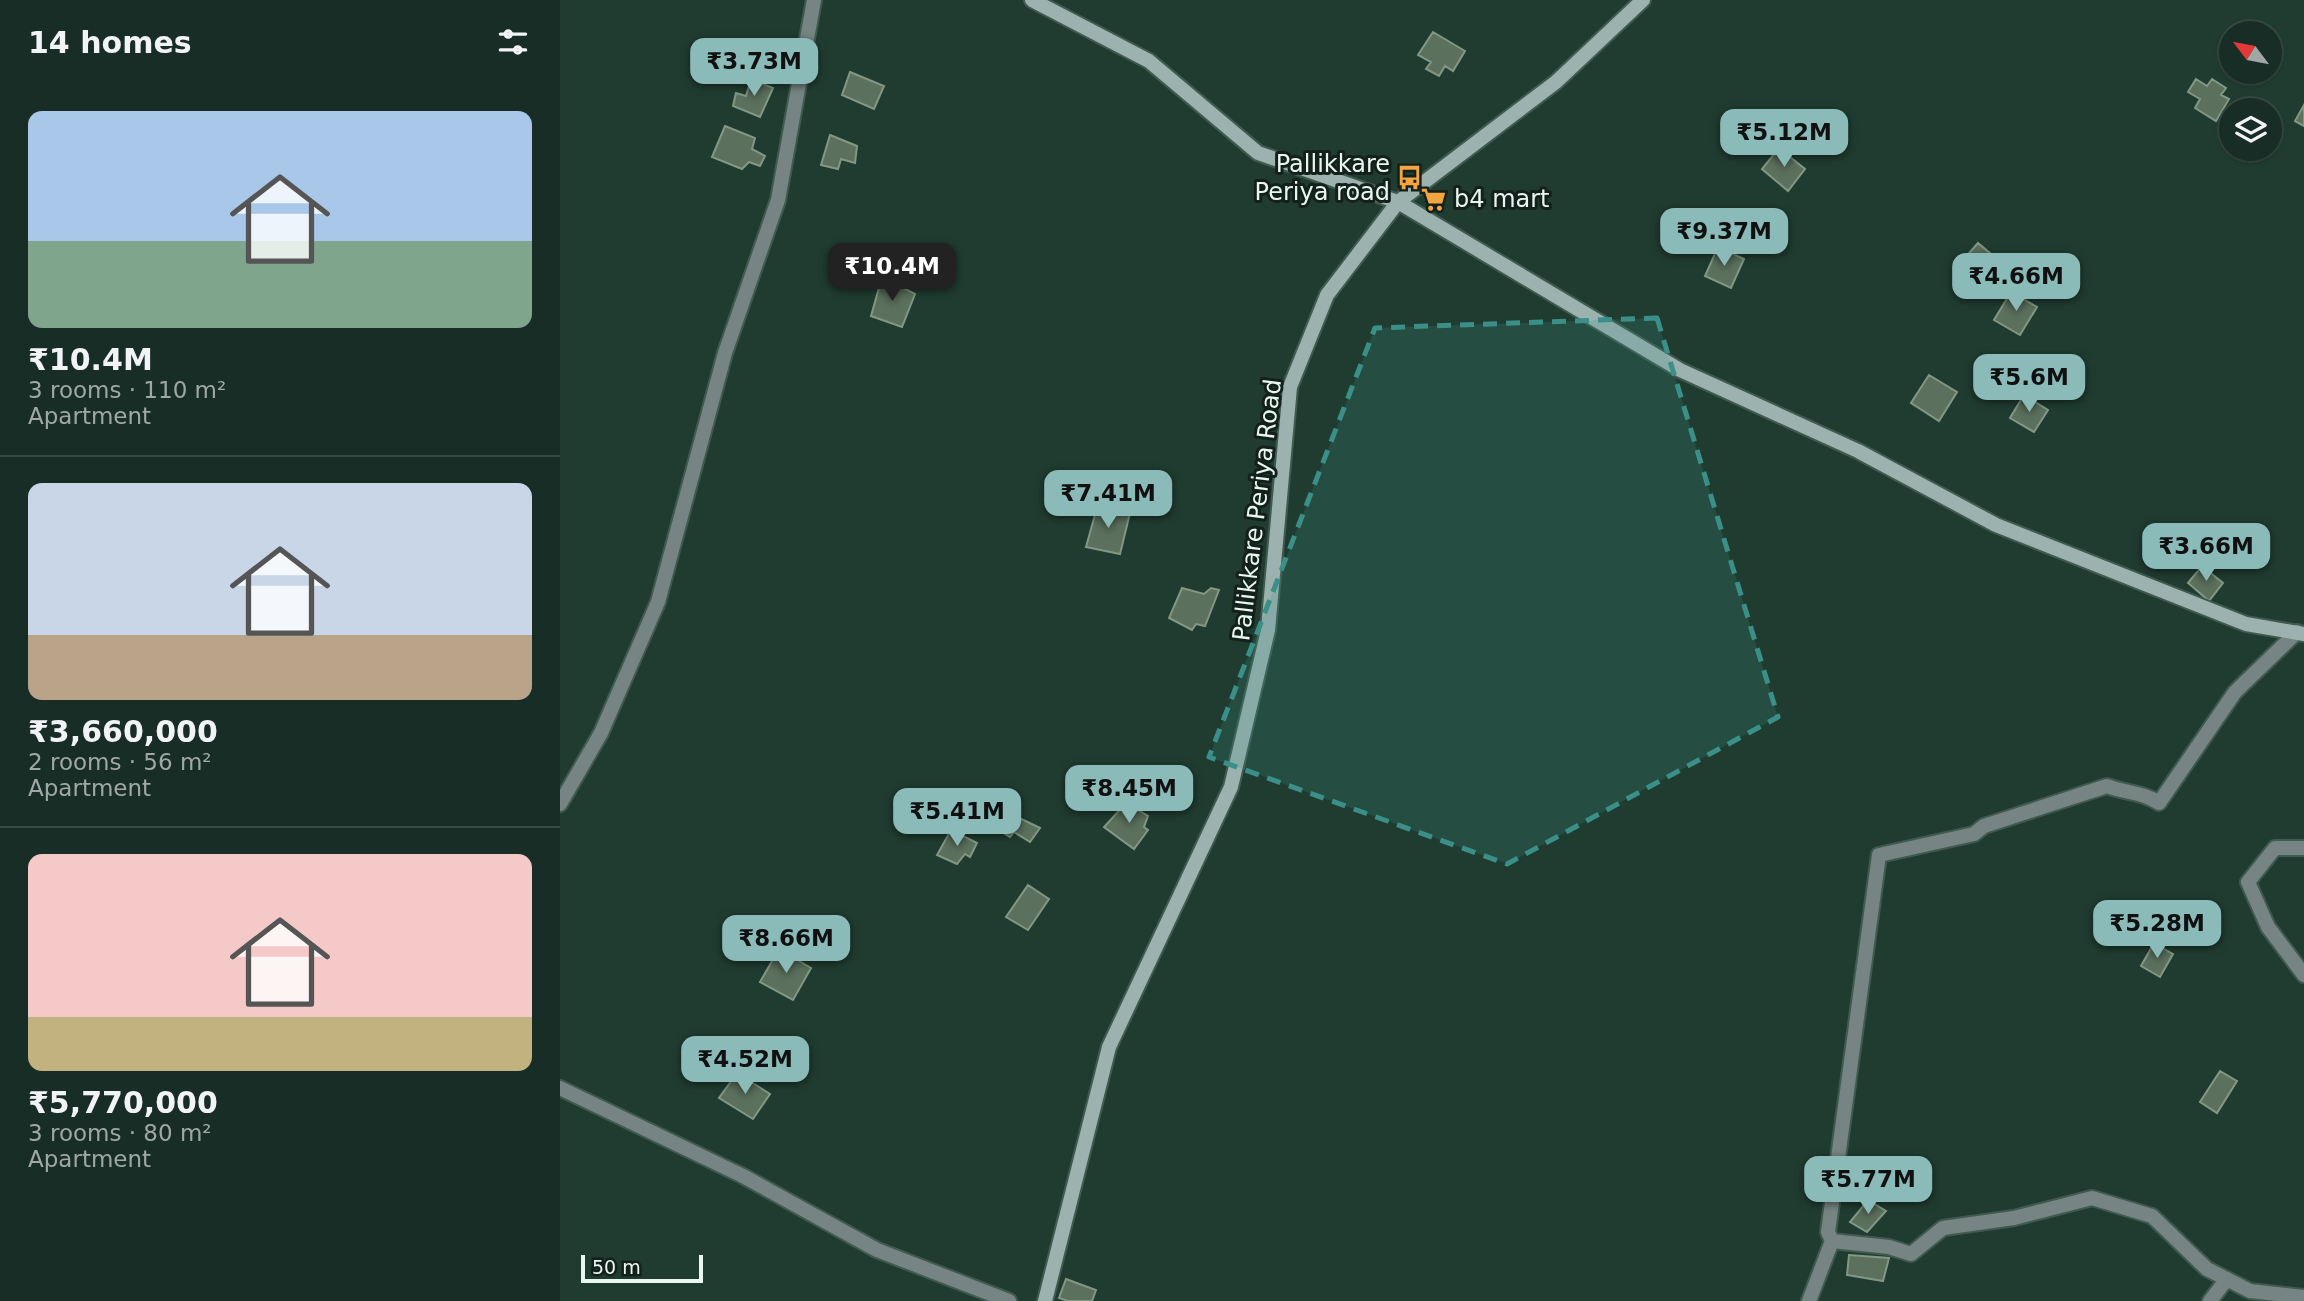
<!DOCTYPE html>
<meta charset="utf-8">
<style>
:root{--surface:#182d25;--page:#253932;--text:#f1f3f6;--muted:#9fa8a7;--line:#364942;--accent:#8bbbb9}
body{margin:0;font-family:"DejaVu Sans",sans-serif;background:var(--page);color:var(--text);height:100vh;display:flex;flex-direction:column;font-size:26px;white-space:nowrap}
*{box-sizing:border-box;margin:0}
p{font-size:23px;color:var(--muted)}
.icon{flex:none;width:38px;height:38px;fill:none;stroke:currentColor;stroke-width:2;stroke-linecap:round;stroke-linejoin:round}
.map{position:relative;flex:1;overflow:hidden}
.side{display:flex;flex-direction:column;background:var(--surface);width:560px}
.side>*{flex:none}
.needle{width:46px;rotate:302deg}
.tools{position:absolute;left:1659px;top:21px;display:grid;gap:14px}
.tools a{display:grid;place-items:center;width:63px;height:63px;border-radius:50%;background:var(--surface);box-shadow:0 2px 5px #0004,0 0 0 2px var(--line);font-size:35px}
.scale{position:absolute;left:21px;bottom:18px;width:122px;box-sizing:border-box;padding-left:7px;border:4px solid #e8f8f1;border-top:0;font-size:19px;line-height:24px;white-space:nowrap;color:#e8f8f1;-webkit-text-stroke:5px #14201b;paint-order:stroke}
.price{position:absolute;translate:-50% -60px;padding:0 16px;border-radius:14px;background:var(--accent);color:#111;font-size:23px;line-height:46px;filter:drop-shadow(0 2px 4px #0008)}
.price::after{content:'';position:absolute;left:50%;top:42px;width:21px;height:16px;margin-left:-10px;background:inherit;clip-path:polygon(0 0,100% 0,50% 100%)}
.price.on{background:#222;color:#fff}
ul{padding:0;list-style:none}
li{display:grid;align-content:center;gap:14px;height:371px;padding:0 28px}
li+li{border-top:2px solid var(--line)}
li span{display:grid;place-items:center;height:217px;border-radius:14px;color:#555}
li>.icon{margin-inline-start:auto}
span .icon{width:126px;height:126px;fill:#fffc;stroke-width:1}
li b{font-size:30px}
h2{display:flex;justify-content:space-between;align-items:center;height:84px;padding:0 28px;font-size:30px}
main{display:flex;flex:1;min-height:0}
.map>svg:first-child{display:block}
</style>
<main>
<section class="side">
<h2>14 homes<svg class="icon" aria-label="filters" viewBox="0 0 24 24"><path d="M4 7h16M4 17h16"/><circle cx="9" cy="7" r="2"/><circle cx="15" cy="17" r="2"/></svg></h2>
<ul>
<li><span style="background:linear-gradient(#a9c7e8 60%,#7fa58c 0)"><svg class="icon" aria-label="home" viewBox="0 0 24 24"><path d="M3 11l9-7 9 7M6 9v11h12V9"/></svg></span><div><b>₹10.4M</b><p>3 rooms · 110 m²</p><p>Apartment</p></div></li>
<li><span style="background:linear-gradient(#c9d6e8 70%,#b9a48a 0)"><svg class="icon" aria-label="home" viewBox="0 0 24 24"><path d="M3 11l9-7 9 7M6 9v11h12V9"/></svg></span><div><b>₹3,660,000</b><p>2 rooms · 56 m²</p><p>Apartment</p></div></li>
<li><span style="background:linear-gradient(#f6c9c9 75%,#c2b280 0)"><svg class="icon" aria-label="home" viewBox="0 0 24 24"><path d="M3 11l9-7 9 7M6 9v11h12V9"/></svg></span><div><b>₹5,770,000</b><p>3 rooms · 80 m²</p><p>Apartment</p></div></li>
</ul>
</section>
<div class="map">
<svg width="1744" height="1301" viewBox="0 0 1744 1301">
<rect width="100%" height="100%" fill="#203c31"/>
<path fill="#5b705d" stroke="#829884" stroke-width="2" d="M873,32L905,51L893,71L885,66L879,76L866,69L871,62L858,55Z
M290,72L324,86L314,109L282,95Z
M191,79L213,88L200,117L173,106L176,93L186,96Z
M1636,79L1647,86L1652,79L1666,88L1661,95L1669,99L1656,121L1635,108L1640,99L1628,92Z
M1744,105V126L1735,121Z
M165,126L195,138L192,149L205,156L200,166L189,162L182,169L152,157Z
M270,135L297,146L295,163L281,159L278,169L261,165Z
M1219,148L1245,169L1228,191L1202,169Z
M1418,243L1437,259L1415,285L1396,268Z
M1158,247L1184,259L1171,288L1145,276Z
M322,277L355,294L342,327L311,316Z
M1451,292L1477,307L1460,335L1434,320Z
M1369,375L1397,392L1379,421L1351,403Z
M1464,395L1488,410L1474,432L1450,418Z
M538,504L570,513L560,554L526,547Z
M1642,566L1663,583L1649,601L1628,583Z
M622,588L644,594L651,588L659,590L645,626L636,624L632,630L609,618Z
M566,803L588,816L584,827L588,830L574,849L544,827Z
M451,814L480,828L470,842L454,832L450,837L440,831Z
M391,830L417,843L410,857L405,854L397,864L377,855Z
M468,885L489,899L468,930L446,917Z
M1594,943L1613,954L1600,977L1581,966Z
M219,949L251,968L233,1000L200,982Z
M1660,1071L1677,1081L1657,1113L1640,1102Z
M177,1073L210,1094L193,1119L159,1098Z
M1308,1200L1326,1211L1307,1232L1290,1222Z
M1289,1255L1329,1258L1323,1281L1287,1275Z
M506,1279L536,1290L532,1301H508L499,1298Z"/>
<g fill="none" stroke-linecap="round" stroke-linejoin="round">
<defs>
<path id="street" d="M0,804L41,733L98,602L165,353L218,200L254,0
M1744,848H1715L1688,882L1708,927L1744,975
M0,1088L183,1176L317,1250L449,1301
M1272,1241L1268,1232L1319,855L1414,834L1424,826L1547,786C1565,793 1583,792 1599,803L1675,692L1737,632
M1249,1301L1272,1241L1329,1247L1351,1254L1383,1228L1454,1218L1532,1198L1592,1216L1647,1269L1690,1291L1744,1297
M1650,1301L1667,1279"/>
<path id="secondary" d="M472,0L589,61L698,153L838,202L1120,370L1298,451L1436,525L1686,624L1744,634
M485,1301L549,1047L671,787L708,630L730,387L767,295L838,202L996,82L1083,0"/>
</defs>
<use href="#street" stroke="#405a50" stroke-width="18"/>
<use href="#secondary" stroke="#405a50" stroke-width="18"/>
<use href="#street" stroke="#768583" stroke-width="14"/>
<use href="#secondary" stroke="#9bb2af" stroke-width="14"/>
</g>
<path fill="#3a9088" fill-opacity="0.2" stroke="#3a9088" stroke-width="5" stroke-dasharray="14 9" stroke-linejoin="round" d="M1097,318L1218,717L947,864L649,757L815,328Z"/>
<defs>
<symbol id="bus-bare" viewBox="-9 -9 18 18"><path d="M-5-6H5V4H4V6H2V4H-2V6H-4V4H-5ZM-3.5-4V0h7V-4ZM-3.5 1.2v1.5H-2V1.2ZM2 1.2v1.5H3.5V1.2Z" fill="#f2a541" stroke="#14201b" stroke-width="2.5" paint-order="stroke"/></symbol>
<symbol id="supermarket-bare" viewBox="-9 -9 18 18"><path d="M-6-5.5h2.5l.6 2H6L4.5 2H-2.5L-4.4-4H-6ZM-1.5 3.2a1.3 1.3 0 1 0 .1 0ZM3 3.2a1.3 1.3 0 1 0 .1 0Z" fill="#f2a541" stroke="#14201b" stroke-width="2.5" paint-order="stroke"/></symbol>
</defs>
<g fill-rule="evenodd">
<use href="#bus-bare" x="832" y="160" width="35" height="35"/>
<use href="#supermarket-bare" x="856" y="182" width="35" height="35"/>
</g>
<g text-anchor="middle" stroke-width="6" stroke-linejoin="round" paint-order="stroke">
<g font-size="24" fill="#e8f8f1" stroke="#14201b" text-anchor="end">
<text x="830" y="172">Pallikkare<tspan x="830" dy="28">Periya road</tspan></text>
<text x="894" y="207" text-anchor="start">b4 mart</text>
</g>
<g font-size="24" fill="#e8f8f1" stroke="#14201b">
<text transform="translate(697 510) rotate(-83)" y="8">Pallikkare Periya Road</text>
</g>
</g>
</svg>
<div class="tools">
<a><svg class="needle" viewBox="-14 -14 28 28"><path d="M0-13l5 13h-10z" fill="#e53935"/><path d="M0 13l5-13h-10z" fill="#9fa8a7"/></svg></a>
<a><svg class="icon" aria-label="layers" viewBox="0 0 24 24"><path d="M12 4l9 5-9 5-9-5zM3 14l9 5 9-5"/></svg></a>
</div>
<div class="scale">50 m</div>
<b class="price" style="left:194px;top:98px">₹3.73M</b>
<b class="price" style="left:1224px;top:169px">₹5.12M</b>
<b class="price" style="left:1164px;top:268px">₹9.37M</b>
<b class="price on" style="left:332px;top:303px">₹10.4M</b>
<b class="price" style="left:1456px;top:313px">₹4.66M</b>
<b class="price" style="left:1469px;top:414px">₹5.6M</b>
<b class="price" style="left:548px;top:530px">₹7.41M</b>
<b class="price" style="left:1646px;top:583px">₹3.66M</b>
<b class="price" style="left:569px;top:825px">₹8.45M</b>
<b class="price" style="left:397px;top:848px">₹5.41M</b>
<b class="price" style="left:1597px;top:960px">₹5.28M</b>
<b class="price" style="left:226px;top:975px">₹8.66M</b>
<b class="price" style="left:185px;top:1096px">₹4.52M</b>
<b class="price" style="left:1308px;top:1216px">₹5.77M</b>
</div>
</main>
